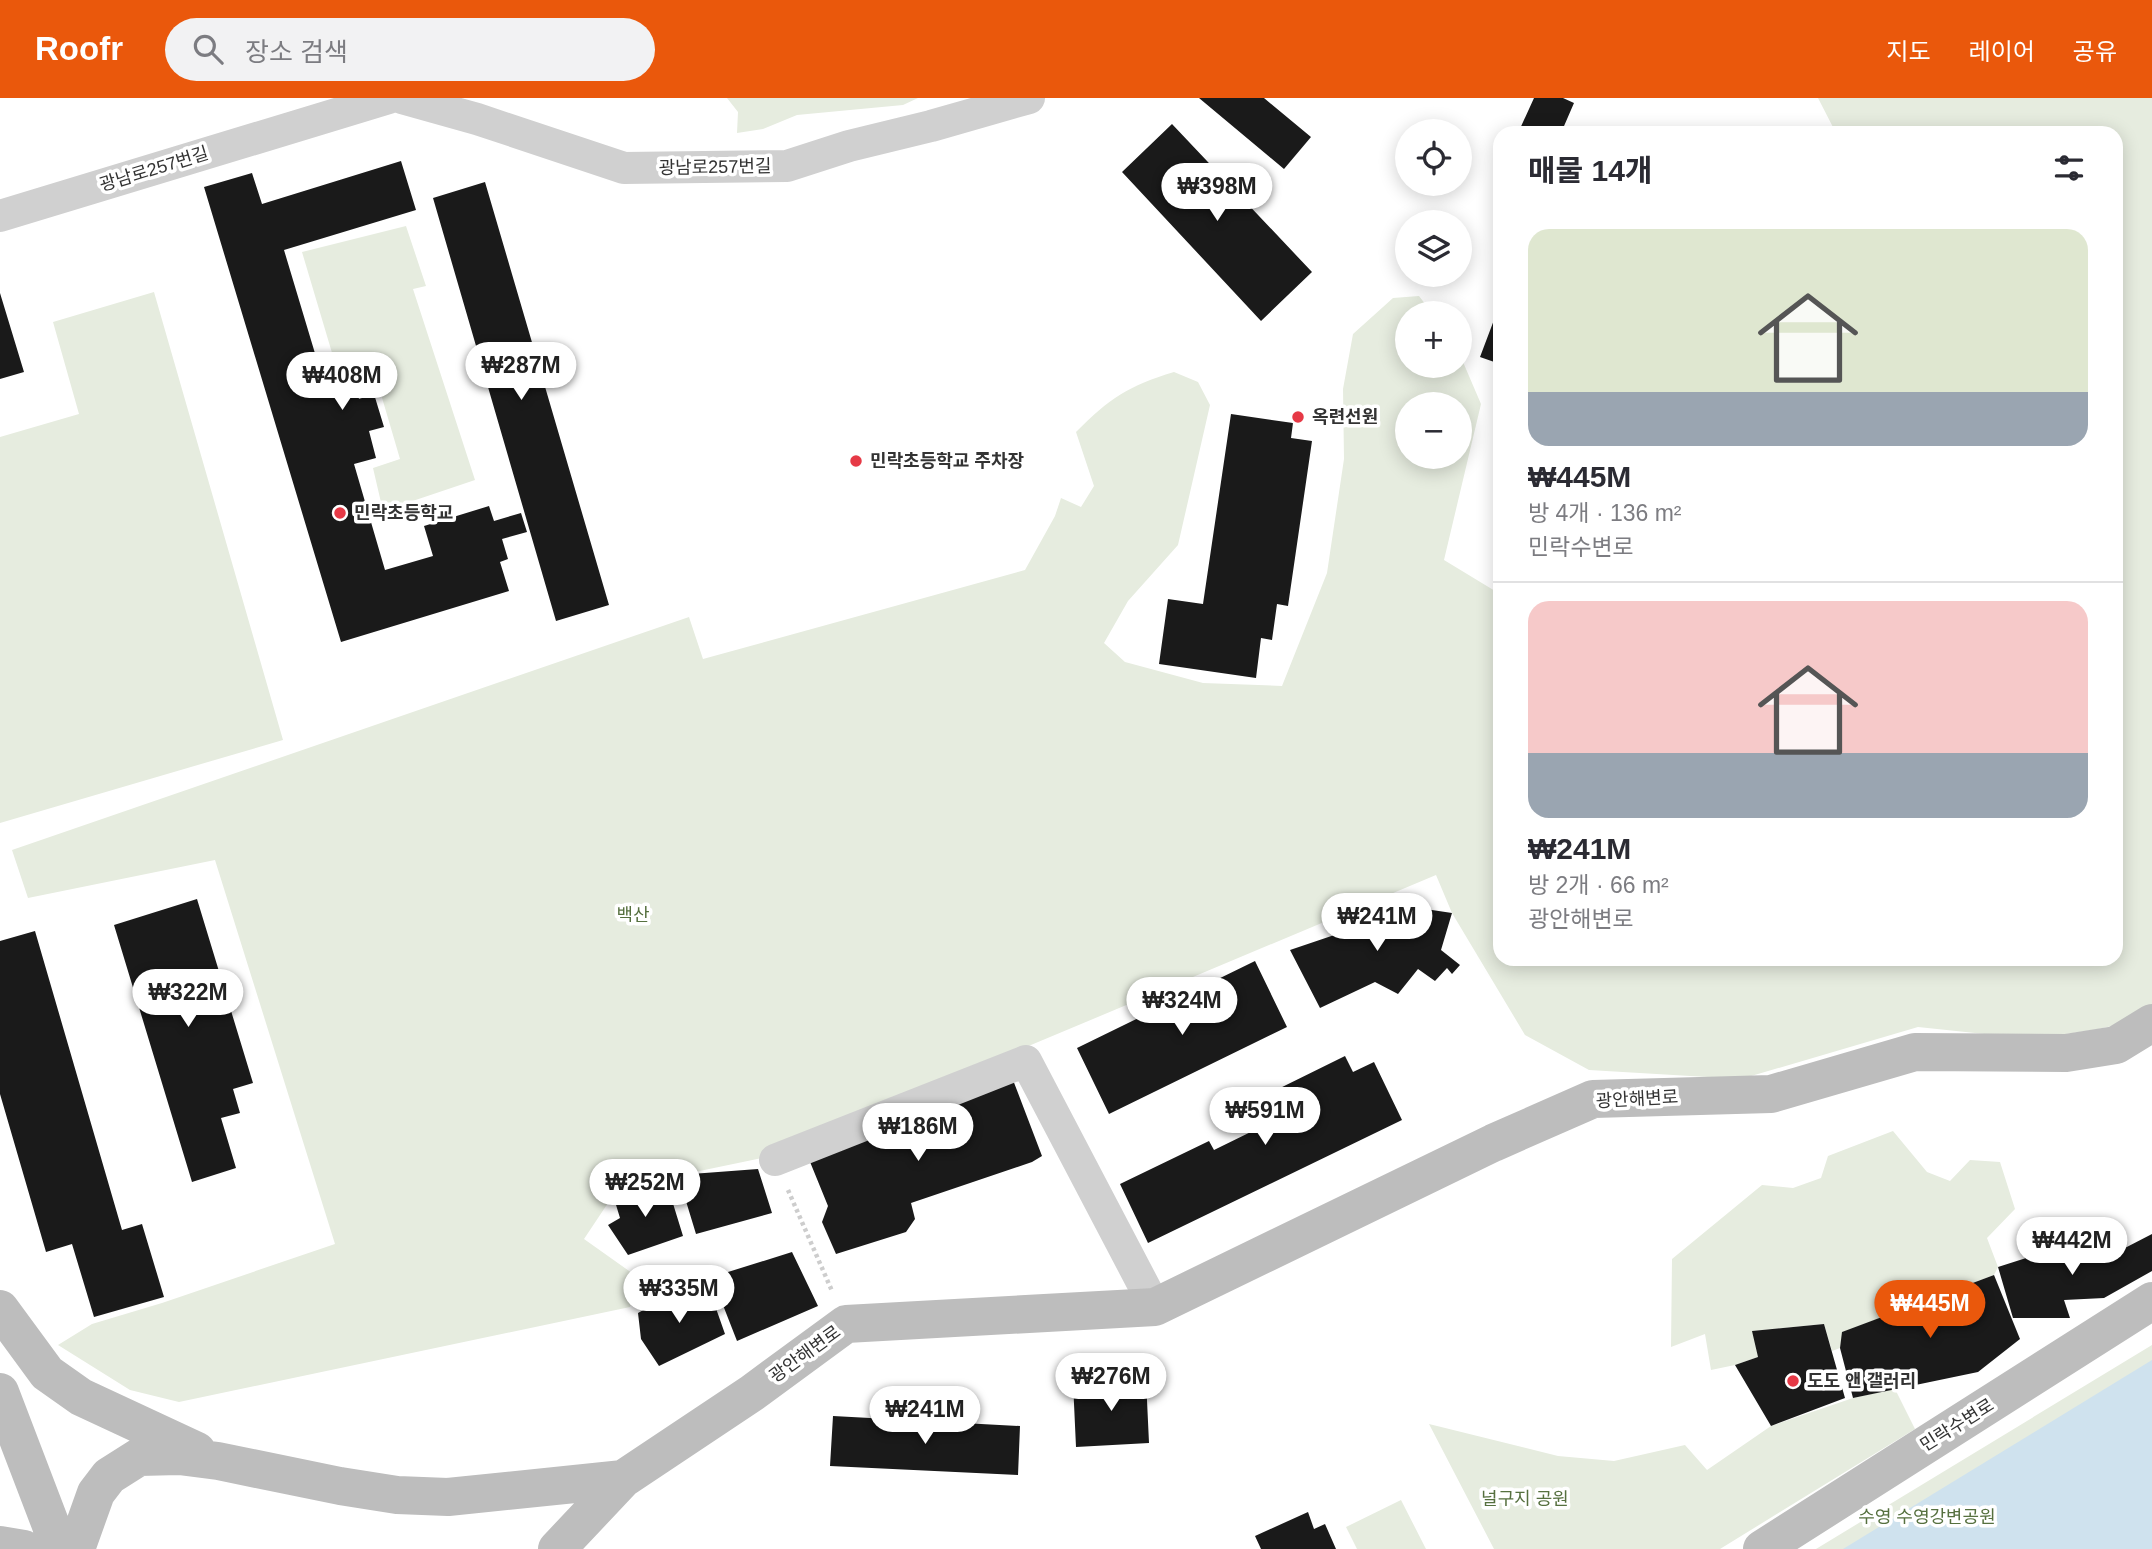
<!DOCTYPE html>
<html lang="ko">
<meta charset="utf-8">
<style>
:root{--surface:#fff;--page:#f2f2f3;--text:#2b2b33;--muted:#7c7c81;--line:#e1e1e2;--accent:#ea580c}
body{margin:0;font-family:Arial,"Noto Sans KR",sans-serif;background:var(--page);color:var(--text);height:100vh;display:flex;flex-direction:column;font-size:26px;white-space:nowrap}
*{box-sizing:border-box;margin:0}
p{font-size:23px;color:var(--muted)}
.icon{flex:none;width:38px;height:38px;fill:none;stroke:currentColor;stroke-width:2;stroke-linecap:round;stroke-linejoin:round}
.map{position:relative;flex:1;overflow:hidden}
.side{position:absolute;left:1493px;top:28px;width:630px;height:840px;display:flex;flex-direction:column;background:var(--surface);border-radius:21px;box-shadow:0 4px 18px #0003}
.side>*{flex:none}
.fabs{position:absolute;left:1395px;top:21px;display:grid;gap:14px}
.fabs a{display:grid;place-items:center;width:77px;height:77px;border-radius:50%;background:var(--surface);box-shadow:0 4px 18px #0003;font-size:35px}
.price{position:absolute;translate:-50% -60px;padding:0 16px;border-radius:24px;background:#fff;color:#222;font-size:23px;line-height:46px;filter:drop-shadow(0 2px 4px #0008)}
.price::after{content:'';position:absolute;left:50%;top:42px;width:21px;height:16px;margin-left:-10px;background:inherit;clip-path:polygon(0 0,100% 0,50% 100%)}
.price.current{background:var(--accent);color:#fff}
ul{padding:0;list-style:none}
li{display:grid;align-content:center;gap:14px;height:371px;padding:0 35px}
li+li{border-top:2px solid var(--line)}
li span{display:grid;place-items:center;height:217px;border-radius:21px;color:#555}
li>.icon{margin-inline-start:auto}
span .icon{width:126px;height:126px;fill:#fffc;stroke-width:1}
li b{font-size:30px}
h2{display:flex;justify-content:space-between;align-items:center;height:84px;padding:0 35px;font-size:30px}
header{display:flex;align-items:center;gap:42px;box-sizing:border-box;height:98px;padding:0 35px;background:var(--accent);color:#fff}
header strong{font-size:33px}
nav{display:flex;gap:38px;margin-inline-start:auto;font-size:24px}
.search{width:490px;height:63px;background:var(--page);display:flex;align-items:center;gap:18px;box-sizing:border-box;padding:0 24px;border-radius:38px;color:var(--muted);font-size:26px}
.map>svg:first-child{display:block}
</style>
<header>
<strong>Roofr</strong>
<div class="search"><svg class="icon" aria-label="search" viewBox="0 0 24 24"><circle cx="10" cy="10" r="6"/><path d="M15 15l6 6"/></svg>장소 검색</div>
<nav><a>지도</a><a>레이어</a><a>공유</a></nav>
</header>
<div class="map">
<svg width="2152" height="1451" viewBox="0 0 2152 1451">
<rect width="100%" height="100%" fill="#fff"/>
<path fill="#e6ecdf" fill-rule="evenodd" d="M727,0H918L903,7L797,17L763,31L737,35L738,14Z
M1818,0H2152V907L2132,924L2093,932L2032,941L1918,929L1741,981L1589,972L1525,937L1452,815L1436,777L762,1060L618,1090L584,1141L639,1180L630,1209L179,1304L130,1292L58,1247L92,1226L162,1205L335,1146L215,762L28,800L12,752L689,519L703,561L1025,472L1055,418L1061,400L1081,409L1094,388L1076,334C1110,300 1128,288 1174,274L1198,284L1210,307L1178,447L1128,503L1104,545L1125,564L1203,585L1282,588L1327,475L1344,361L1343,291L1353,236L1393,200L1419,198L1432,215H1407V268H1460V257L1481,306L1444,462L1500,496V861H2116V35H1836ZM1407,306H1460V359H1407Z
M406,128L426,188L413,191L475,382L383,413L373,370L400,361L373,269L338,275L302,154Z
M154,194L283,642L0,725V339L79,316L53,224Z
M1893,1033L1927,1074L1950,1083L1970,1062L2000,1064L2015,1111L1987,1140L1998,1169L1994,1177L1843,1234L1840,1250L1832,1253L1824,1226L1753,1233L1758,1259L1735,1267L1711,1272L1705,1236L1671,1249L1672,1161L1762,1087L1793,1090L1821,1080L1828,1058Z
M2152,1247V1314L1934,1451H1816Z
M1895,1291L1915,1331L1720,1451H1494L1429,1326L1558,1358L1614,1363L1685,1347L1707,1372L1771,1328L1853,1300Z
M1401,1402L1426,1451H1357L1346,1429Z"/>
<path fill="#cfe2ee" d="M2152,1262V1451H1843Z"/>
<path fill="#1a1a1a" d="M1199,0H1264L1311,39L1284,71Z
M1534,0H1563L1574,5L1561,35H1518Z
M1172,26L1312,174L1261,223L1122,74Z
M401,63L416,112L284,152L326,292L354,284L359,301L374,296L384,329L369,333L376,360L354,366L385,472L433,458L424,428L489,408L494,423L521,415L527,434L502,441L508,461L500,464L509,493L341,544L204,89L252,75L262,106Z
M485,84L609,507L556,523L433,100Z
M0,195L24,274L0,281Z
M1500,206V266L1480,259Z
M1231,316L1293,325L1291,340L1312,343L1288,508L1277,506L1272,542L1261,540L1256,580L1159,566L1168,501L1203,506Z
M197,801L253,985L233,991L240,1015L221,1020L236,1070L192,1084L114,827Z
M1392,806L1452,815L1441,852L1460,867L1452,876L1447,870L1435,883L1418,871L1398,896L1375,884L1320,910L1290,852L1361,828L1364,807L1391,814Z
M35,833L122,1132L142,1126L164,1199L94,1219L72,1146L46,1154L0,996V843Z
M1255,863L1287,929L1109,1016L1077,950Z
M1345,958L1353,974L1374,964L1402,1022L1148,1145L1120,1086L1209,1043L1214,1052L1267,1026L1259,1010L1274,1003L1270,995Z
M1013,982L1042,1058L1032,1064L911,1105L915,1121L906,1134L836,1156L822,1124L828,1108L806,1054Z
M758,1071L772,1115L696,1136L678,1077Z
M667,1086L683,1138L628,1157L608,1127L620,1120L613,1097Z
M2152,1136V1173L2104,1200L2064,1202L2070,1220H2013L1998,1169L2099,1137L2095,1154L2121,1152Z
M792,1154L818,1208L737,1243L712,1179Z
M1994,1177L2020,1241L1978,1274L1853,1300L1840,1250L1842,1234Z
M684,1189L699,1202L712,1199L725,1236L659,1268L641,1241L638,1215Z
M1824,1226L1845,1300L1771,1328L1735,1267L1758,1259L1752,1233Z
M1146,1281L1149,1345L1076,1349L1073,1284Z
M833,1318L1020,1328L1018,1377L830,1368Z
M1308,1414L1314,1431L1325,1426L1336,1451H1261L1255,1438Z"/>
<g fill="none" stroke-linecap="round" stroke-linejoin="round">
<path stroke="#cdcdcd" stroke-width="4.5" stroke-dasharray="3.5 3.5" stroke-linecap="butt" d="M788,1092L832,1193"/>
<path stroke="#d0d0d0" stroke-width="32" d="M402,0L477,21L624,70L787,68L849,48L931,28L1029,0
M0,118L389,0
M775,1062L1026,963L1155,1209"/>
<path stroke="#bdbdbd" stroke-width="38" d="M0,1211L47,1275L81,1299L197,1353
M0,1294L60,1451
M0,1447L24,1451
M76,1451L96,1395L109,1378L139,1359L179,1358L218,1363L340,1388L397,1397L448,1399L623,1381
M557,1451L623,1381L752,1295L846,1226L1155,1209L1493,1045L1593,1001L1771,996L1915,954L2066,955L2116,947L2152,925
M1762,1451L2152,1203"/>
</g>
<g fill="#e63946" stroke="#fff" stroke-width="2.5">
<circle cx="1298" cy="319" r="7"/>
<circle cx="856" cy="363" r="7"/>
<circle cx="340" cy="415" r="7"/>
<circle cx="1793" cy="1283" r="7"/>
</g>
<g text-anchor="middle" stroke-width="7" stroke-linejoin="round" paint-order="stroke">
<g font-size="18" fill="#333" stroke="#fff">
<text transform="translate(715 69) rotate(-1)" y="6">광남로257번길</text>
<text transform="translate(154 71) rotate(-17)" y="6">광남로257번길</text>
<text transform="translate(1637 1001) rotate(-3)" y="6">광안해변로</text>
<text transform="translate(805 1256) rotate(-36)" y="6">광안해변로</text>
<text transform="translate(1957 1327) rotate(-32)" y="6">민락수변로</text>
</g>
<g font-size="18" font-weight="bold" fill="#333" stroke="#fff" text-anchor="start">
<text x="1312" y="325">옥련선원</text>
<text x="870" y="369">민락초등학교 주차장</text>
<text x="354" y="421">민락초등학교</text>
<text x="1807" y="1289">도도 앤 갤러리</text>
</g>
<g font-size="18" fill="#56703f" stroke="#fff">
<text x="633" y="823">백산</text>
<text x="1525" y="1407">널구지 공원</text>
<text x="1927" y="1425">수영 수영강변공원</text>
</g>
</g>
</svg>
<div class="fabs">
<a><svg class="icon" aria-label="locate" viewBox="0 0 24 24"><circle cx="12" cy="12" r="6"/><path d="M12 2v4M12 18v4M2 12h4M18 12h4"/></svg></a>
<a><svg class="icon" aria-label="layers" viewBox="0 0 24 24"><path d="M12 4l9 5-9 5-9-5zM3 14l9 5 9-5"/></svg></a>
<a>+</a>
<a>−</a>
</div>
<b class="price" style="left:1217px;top:125px">₩398M</b>
<b class="price" style="left:521px;top:304px">₩287M</b>
<b class="price" style="left:342px;top:314px">₩408M</b>
<b class="price" style="left:1377px;top:855px">₩241M</b>
<b class="price" style="left:188px;top:931px">₩322M</b>
<b class="price" style="left:1182px;top:939px">₩324M</b>
<b class="price" style="left:1265px;top:1049px">₩591M</b>
<b class="price" style="left:918px;top:1065px">₩186M</b>
<b class="price" style="left:645px;top:1121px">₩252M</b>
<b class="price" style="left:2072px;top:1179px">₩442M</b>
<b class="price" style="left:679px;top:1227px">₩335M</b>
<b class="price current" style="left:1930px;top:1242px">₩445M</b>
<b class="price" style="left:1111px;top:1315px">₩276M</b>
<b class="price" style="left:925px;top:1348px">₩241M</b>
<section class="side">
<h2>매물 14개<svg class="icon" aria-label="filters" viewBox="0 0 24 24"><path d="M4 7h16M4 17h16"/><circle cx="9" cy="7" r="2"/><circle cx="15" cy="17" r="2"/></svg></h2>
<ul>
<li><span style="background:linear-gradient(#dfe7d0 75%,#9aa5b1 0)"><svg class="icon" aria-label="home" viewBox="0 0 24 24"><path d="M3 11l9-7 9 7M6 9v11h12V9"/></svg></span><div><b>₩445M</b><p>방 4개 · 136 m²</p><p>민락수변로</p></div></li>
<li><span style="background:linear-gradient(#f6c9c9 70%,#9aa5b1 0)"><svg class="icon" aria-label="home" viewBox="0 0 24 24"><path d="M3 11l9-7 9 7M6 9v11h12V9"/></svg></span><div><b>₩241M</b><p>방 2개 · 66 m²</p><p>광안해변로</p></div></li>
</ul>
</section>
</div>
